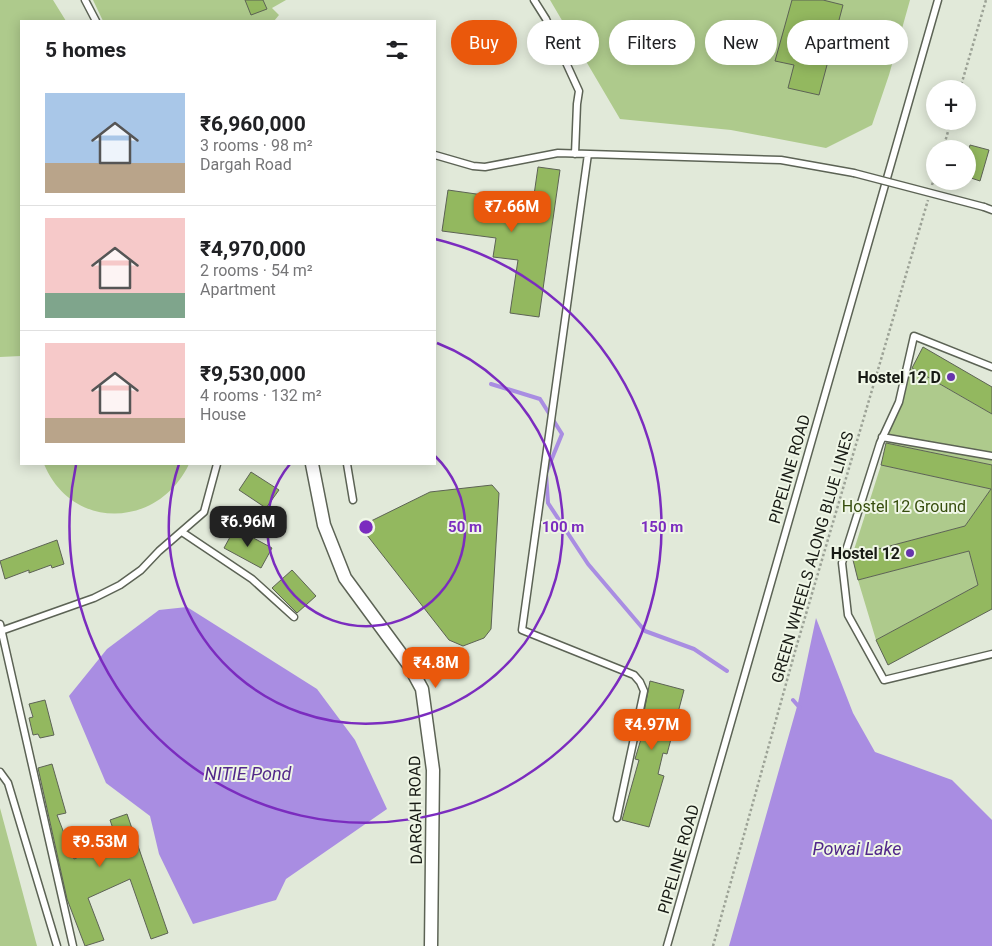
<!DOCTYPE html>
<meta charset="utf-8">
<style>
:root{--surface:#fff;--page:#f2f2f2;--text:#202124;--muted:#757577;--line:#e0e0e0;--accent:#ea580c}
body{margin:0;font-family:Roboto,sans-serif;background:var(--page);color:var(--text);height:100vh;display:flex;flex-direction:column;font-size:19px;white-space:nowrap}
*{box-sizing:border-box;margin:0}
p{font-size:16px;color:var(--muted)}
.icon{flex:none;width:28px;height:28px;fill:none;stroke:currentColor;stroke-width:2;stroke-linecap:round;stroke-linejoin:round}
.map{position:relative;flex:1;overflow:hidden}
.sheet{position:absolute;left:20px;top:20px;width:416px;height:445px;display:flex;flex-direction:column;background:var(--surface);border-radius:0px;box-shadow:0 2px 12px #0003}
.sheet>*{flex:none}
.top-card{position:absolute;left:451px;top:20px;width:465px;height:45px;display:flex;gap:10px}
.tools{position:absolute;left:926px;top:80px;display:grid;gap:10px}
.tools a{display:grid;place-items:center;width:50px;height:50px;border-radius:50%;background:var(--surface);box-shadow:0 2px 12px #0003;font-size:25px}
.price{position:absolute;translate:-50% -42px;padding:0 11px;border-radius:10px;background:var(--accent);color:#fff;font-size:16px;line-height:32px;filter:drop-shadow(0 1px 2px #0008)}
.price::after{content:'';position:absolute;left:50%;top:30px;width:15px;height:11px;margin-left:-8px;background:inherit;clip-path:polygon(0 0,100% 0,50% 100%)}
.price.on{background:#222;color:#fff}
ul{padding:0;list-style:none}
li{display:flex;align-items:center;gap:15px;height:125px;padding:0 25px}
li+li{border-top:1px solid var(--line)}
li span{display:grid;place-items:center;flex:none;width:140px;height:100px;border-radius:0px;color:#555}
li>.icon{margin-inline-start:auto}
span .icon{width:60px;height:60px;fill:#fffc;stroke-width:1}
li b{font-size:21px}
h2{display:flex;justify-content:space-between;align-items:center;height:60px;padding:0 25px;font-size:21px}
.chip{padding:0 18px;border-radius:22px;background:var(--surface);box-shadow:0 2px 12px #0003;font-size:18px;line-height:45px}
.chip.on{background:var(--accent);color:#fff}
.map>svg:first-child{display:block}
</style>
<div class="map">
<svg width="992" height="946" viewBox="0 0 992 946">
<rect width="100%" height="100%" fill="#e1e9d9"/>
<path fill="#aeca8c" d="M0,0H53L66,21H21V356L0,357Z
M93,0H286L272,8L279,15L274,21H103Z
M550,0H910L889,75L872,125L826,148L731,130L620,119Z
M911,368L992,414V465L886,443Z
M44,464H189C159,528 72,532 44,464Z
M881,465L991,489L965,526L852,556Z
M969,551L978,585L876,640L858,580Z
M0,808L37,946H0Z"/>
<path fill="#a98de2" d="M187,607L317,689L355,740L387,809L286,879L276,900L193,924L159,854L150,816L106,783L69,696L107,649L159,610Z
M816,618L853,713L875,752L952,780L992,820V946H729L798,703Z"/>
<g fill="none" stroke-linecap="round" stroke-linejoin="round">
<path stroke="#a98de2" stroke-width="4" d="M491,384L540,399L562,434L546,473L548,503L588,564L645,631L694,649L727,671
M793,700L800,708"/>
</g>
<path fill="#93b85f" stroke="#5d6355" d="M245,0H263L267,9L251,15Z
M792,0H823L843,5L819,95L788,88L794,65L775,61Z
M970,145L989,150L980,181L968,177V153Z
M538,167L560,170L539,317L510,313L518,260L493,257L496,238L442,231L448,190L533,202Z
M923,347L992,387V414L912,368Z
M886,443L992,465V609L888,665L876,640L978,585L969,551L858,580L852,556L965,526L991,489L881,465Z
M251,472L279,490L266,508L239,490Z
M492,485L499,493L491,629L484,638L463,646L449,640L363,530L369,522L430,492Z
M235,528L272,548L261,568L224,548Z
M57,540L64,564L52,568L51,565L29,573V570L5,579L0,561Z
M292,570L316,596L297,613L272,588Z
M650,681L684,690L667,754L663,753L658,774L664,776L649,827L622,820L639,760L635,759L641,739L639,738Z
M45,700L54,735L40,738L38,734L33,735L29,718L33,717L29,704Z
M52,764L66,813L57,815L74,859L117,840L110,820L127,814L168,933L151,939L130,879L88,898L104,940L85,946L67,899L38,768Z"/>
<g fill="none" stroke-linecap="round" stroke-linejoin="round">
<defs>
<path id="service" d="M85,0L96,21
M534,0L546,19L579,91L577,104L575,154
M588,154L522,630L634,675L640,682L644,691L617,818
M435,155L473,166L485,167L558,153L781,160L854,173
M984,207L992,210
M992,367L914,336L899,402L880,443L842,563L848,615L884,680L992,654
M882,437L992,456
M347,464L353,500
M182,532L252,579L294,617
M0,624L73,946
M1,631L94,598L120,585L141,570L159,551L204,512L217,464
M0,772L8,783L57,946
M667,946L938,0"/>
<path id="minor" d="M312,464L324,525L345,578L409,665L422,689L433,770L431,946"/>
</defs>
<use href="#service" stroke="#5c6355" stroke-width="9"/>
<use href="#minor" stroke="#5c6355" stroke-width="15"/>
<path stroke="#9ca296" stroke-width="2.5" stroke-dasharray="2.5 2.5" stroke-linecap="butt" d="M960,89L986,0
M943,149L951,121
M932,185L935,175
M713,946L796,648L928,200"/>
<use href="#service" stroke="#fff" stroke-width="6"/>
<use href="#minor" stroke="#fff" stroke-width="12"/>
<defs>
<path id="service-bridge" d="M854,173L984,207"/>
</defs>
<use href="#service-bridge" stroke="#5c6355" stroke-width="9" stroke-linecap="butt"/>
<use href="#service-bridge" stroke="#fff" stroke-width="6"/>
</g>
<g fill="none" stroke="#7b2cbf" stroke-width="2.5">
<path d="M435 456A99 99 0 1 1 290 464"/>
<path d="M437 343A197 197 0 1 1 179 464"/>
<path d="M435 239A296 296 0 1 1 76 465"/>
</g>
<g fill="#6735ac" stroke="#eff6e6" stroke-width="2">
<circle cx="951" cy="377" r="5"/>
<circle cx="910" cy="553" r="5"/>
</g>
<g text-anchor="middle" stroke-width="4" stroke-linejoin="round" paint-order="stroke">
<g font-size="16" font-weight="bold" fill="#171a14" stroke="#eff6e6" text-anchor="end">
<text x="941" y="383">Hostel 12 D</text>
<text x="900" y="559">Hostel 12</text>
</g>
<g font-size="16" fill="#171a14" stroke="#eff6e6">
<text transform="translate(789 469) rotate(-74)" y="6">PIPELINE ROAD</text>
<text transform="translate(812 557) rotate(-74)" y="6">GREEN WHEELS ALONG BLUE LINES</text>
<text transform="translate(415 810) rotate(-91)" y="6">DARGAH ROAD</text>
<text transform="translate(678 859) rotate(-74)" y="6">PIPELINE ROAD</text>
</g>
<g font-size="16" fill="#364d0d" stroke="#eff6e6">
<text x="904" y="512">Hostel 12 Ground</text>
</g>
<g font-size="18" font-style="italic" fill="#52288a" stroke="#eff6e6">
<text x="248" y="780">NITIE Pond</text>
<text x="857" y="855">Powai Lake</text>
</g>
</g>
<circle cx="366" cy="527" r="8" fill="#7b2cbf" stroke="#eff6e6" stroke-width="2.5"/>
<g font-size="15" text-anchor="middle" font-weight="bold" fill="#7b2cbf" stroke="#eff6e6" stroke-width="4" stroke-linejoin="round" paint-order="stroke">
<text x="465" y="532">50 m</text>
<text x="563" y="532">100 m</text>
<text x="662" y="532">150 m</text>
</g>
</svg>
<div class="tools">
<a>+</a>
<a>−</a>
</div>
<b class="price" style="left:512px;top:233px">₹7.66M</b>
<b class="price on" style="left:248px;top:548px">₹6.96M</b>
<b class="price" style="left:436px;top:689px">₹4.8M</b>
<b class="price" style="left:652px;top:751px">₹4.97M</b>
<b class="price" style="left:100px;top:868px">₹9.53M</b>
<div class="top-card">
<a class="chip on">Buy</a>
<a class="chip">Rent</a>
<a class="chip">Filters</a>
<a class="chip">New</a>
<a class="chip">Apartment</a>
</div>
<section class="sheet">
<h2>5 homes<svg class="icon" aria-label="filters" viewBox="0 0 24 24"><path d="M4 7h16M4 17h16"/><circle cx="9" cy="7" r="2"/><circle cx="15" cy="17" r="2"/></svg></h2>
<ul>
<li><span style="background:linear-gradient(#a9c7e8 70%,#b9a48a 0)"><svg class="icon" aria-label="home" viewBox="0 0 24 24"><path d="M3 11l9-7 9 7M6 9v11h12V9"/></svg></span><div><b>₹6,960,000</b><p>3 rooms · 98 m²</p><p>Dargah Road</p></div></li>
<li><span style="background:linear-gradient(#f6c9c9 75%,#7fa58c 0)"><svg class="icon" aria-label="home" viewBox="0 0 24 24"><path d="M3 11l9-7 9 7M6 9v11h12V9"/></svg></span><div><b>₹4,970,000</b><p>2 rooms · 54 m²</p><p>Apartment</p></div></li>
<li><span style="background:linear-gradient(#f6c9c9 75%,#b9a48a 0)"><svg class="icon" aria-label="home" viewBox="0 0 24 24"><path d="M3 11l9-7 9 7M6 9v11h12V9"/></svg></span><div><b>₹9,530,000</b><p>4 rooms · 132 m²</p><p>House</p></div></li>
</ul>
</section>
</div>
